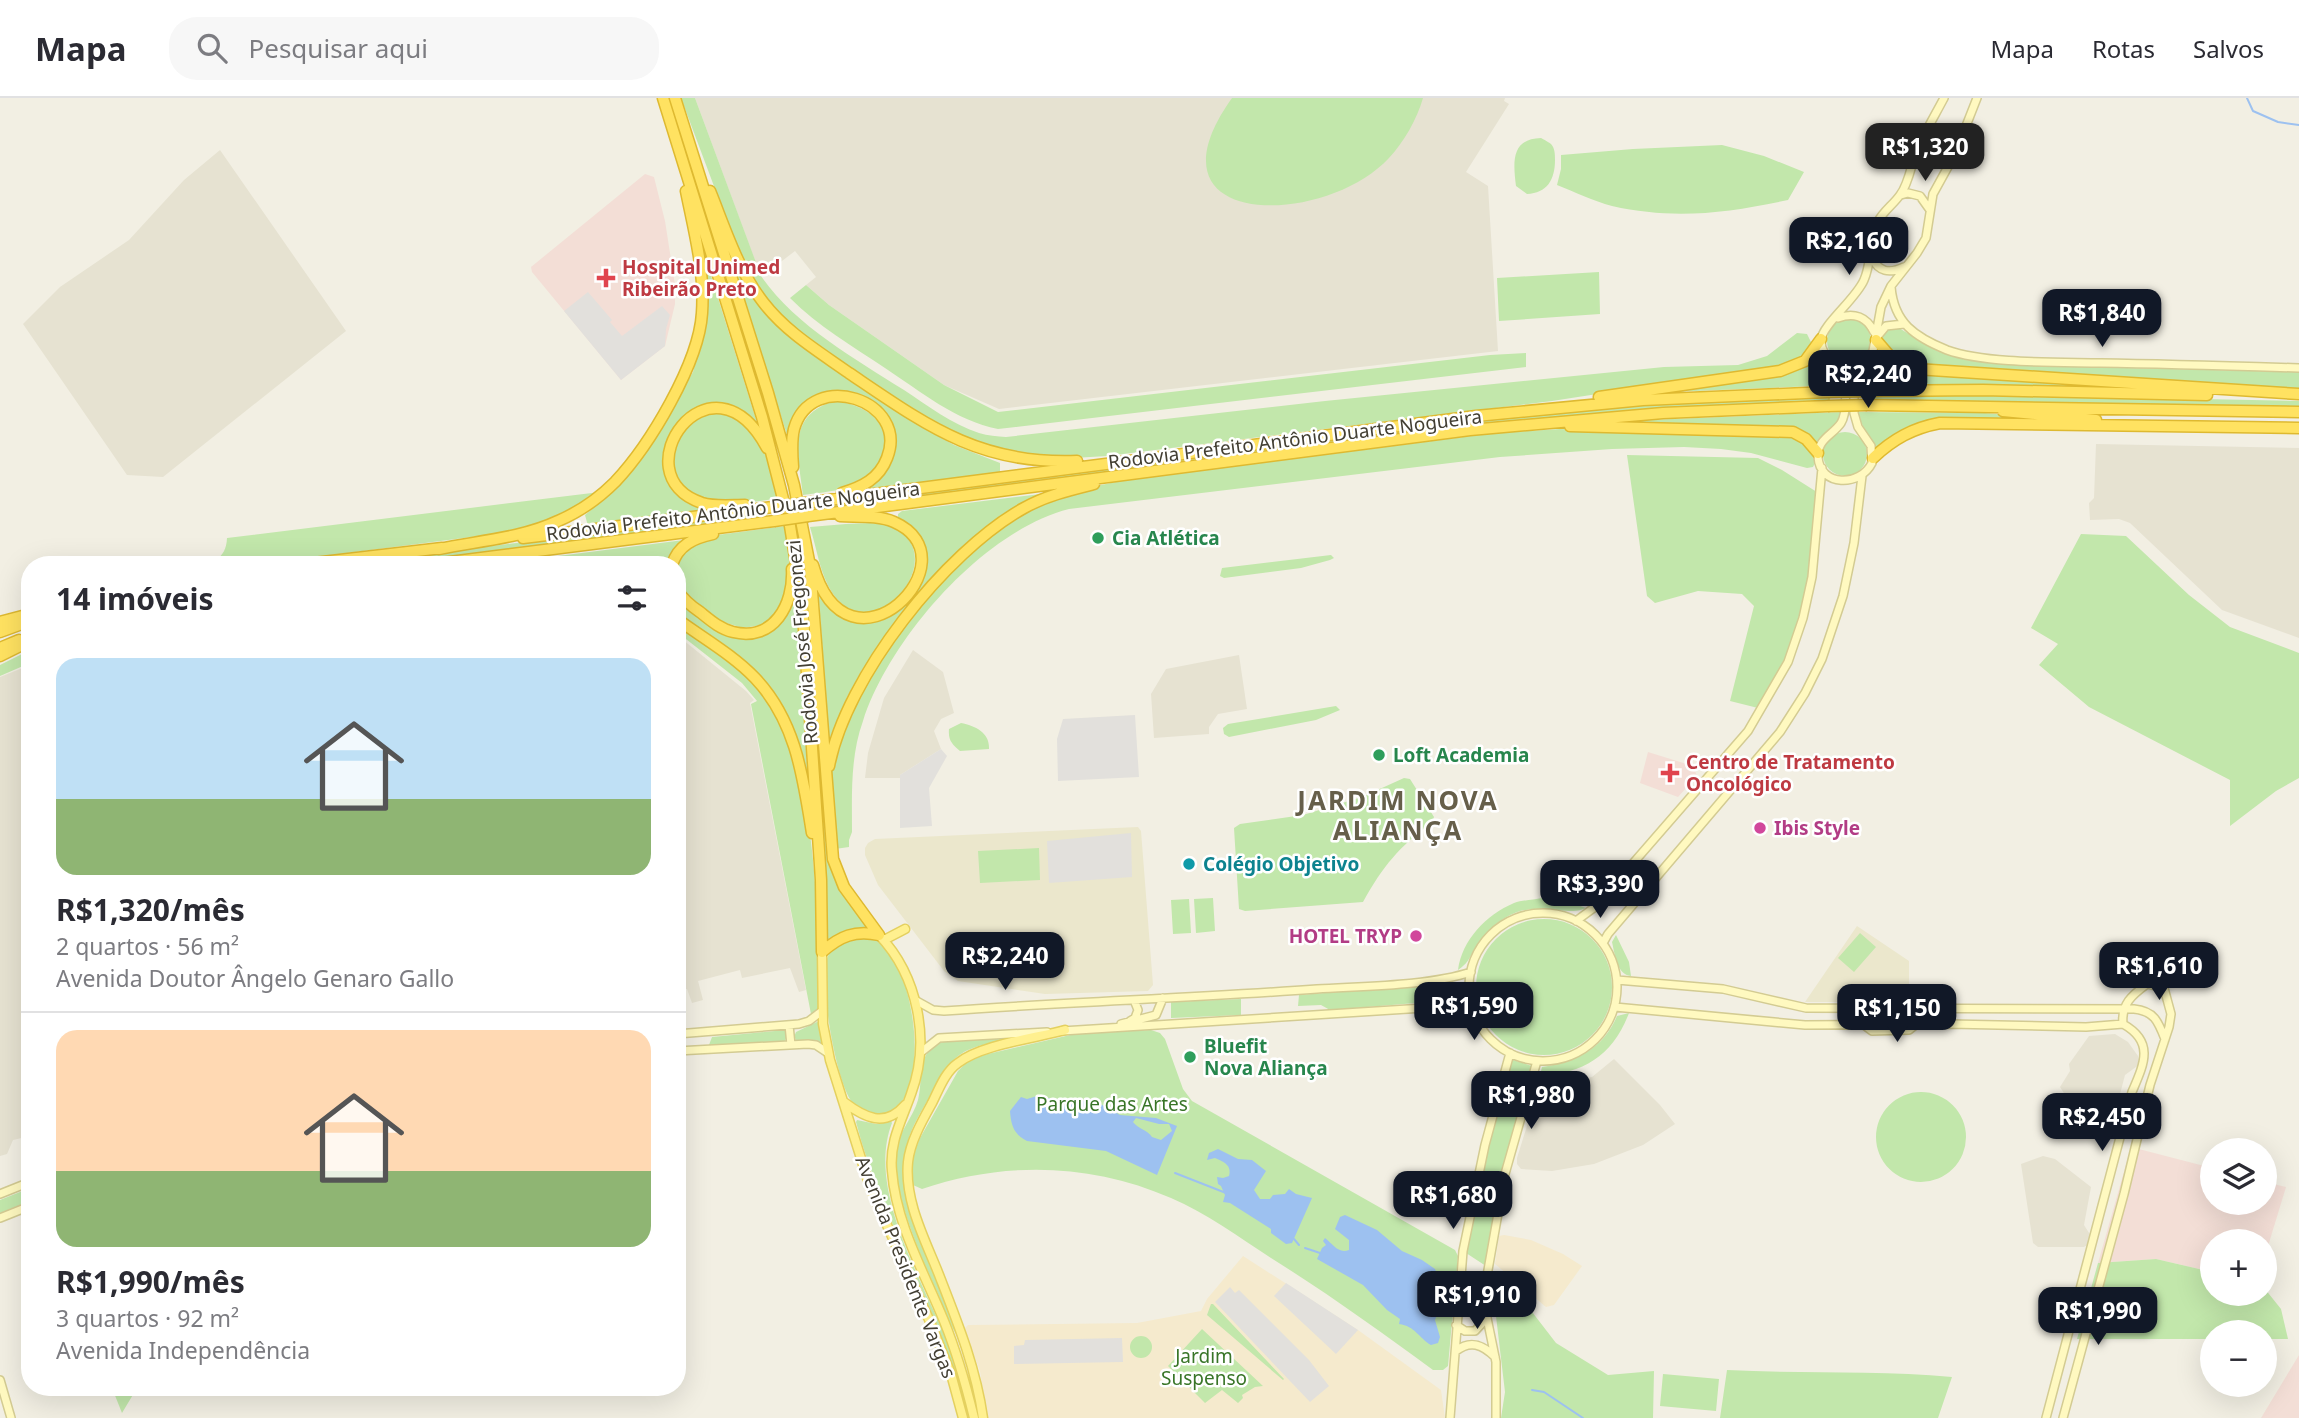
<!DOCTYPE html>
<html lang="pt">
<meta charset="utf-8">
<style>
:root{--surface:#fff;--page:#f7f7f7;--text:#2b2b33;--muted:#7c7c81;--line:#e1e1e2;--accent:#111827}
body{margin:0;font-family:"Noto Sans",sans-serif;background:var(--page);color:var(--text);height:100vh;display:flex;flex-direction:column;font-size:26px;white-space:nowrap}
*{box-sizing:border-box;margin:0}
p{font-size:23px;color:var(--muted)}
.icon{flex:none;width:38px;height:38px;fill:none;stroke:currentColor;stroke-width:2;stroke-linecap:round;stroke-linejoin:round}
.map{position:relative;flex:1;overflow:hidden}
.side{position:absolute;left:21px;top:458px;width:665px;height:840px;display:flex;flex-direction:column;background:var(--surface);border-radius:28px;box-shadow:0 7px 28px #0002}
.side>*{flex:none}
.fabs{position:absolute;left:2200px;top:1040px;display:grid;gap:14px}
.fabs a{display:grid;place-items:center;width:77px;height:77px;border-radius:50%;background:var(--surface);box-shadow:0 7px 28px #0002;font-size:35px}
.price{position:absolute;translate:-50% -60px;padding:0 16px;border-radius:14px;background:var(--accent);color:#fff;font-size:23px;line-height:46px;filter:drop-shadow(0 2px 4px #0008)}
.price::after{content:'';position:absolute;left:50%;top:42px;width:21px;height:16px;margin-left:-10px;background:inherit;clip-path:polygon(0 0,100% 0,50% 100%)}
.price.selected{background:#222;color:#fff}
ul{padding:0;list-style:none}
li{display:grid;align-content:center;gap:14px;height:371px;padding:0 35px}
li+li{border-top:2px solid var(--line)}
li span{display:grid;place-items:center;height:217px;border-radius:21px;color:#555}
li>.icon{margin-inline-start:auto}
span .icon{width:126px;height:126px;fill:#fffc;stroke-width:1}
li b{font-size:30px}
h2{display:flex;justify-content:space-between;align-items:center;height:84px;padding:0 35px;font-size:30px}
header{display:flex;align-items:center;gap:42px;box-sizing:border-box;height:98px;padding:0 35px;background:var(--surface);border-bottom:2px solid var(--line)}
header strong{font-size:33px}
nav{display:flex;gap:38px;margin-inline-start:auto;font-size:24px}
.search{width:490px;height:63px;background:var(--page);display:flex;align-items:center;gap:18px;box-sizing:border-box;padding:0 24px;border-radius:28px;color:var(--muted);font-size:26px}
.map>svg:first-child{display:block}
</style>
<header>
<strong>Mapa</strong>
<div class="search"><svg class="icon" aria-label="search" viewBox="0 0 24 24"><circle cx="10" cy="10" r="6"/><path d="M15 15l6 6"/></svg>Pesquisar aqui</div>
<nav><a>Mapa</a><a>Rotas</a><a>Salvos</a></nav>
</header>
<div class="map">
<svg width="2299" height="1320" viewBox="0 0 2299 1320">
<rect width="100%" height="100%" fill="#f2efe3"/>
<path fill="#e6e2d1" d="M695,0H1505L1504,3L1509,6L1466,74L1488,88L1498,253L999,311L944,287L829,207L806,187L816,179L795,153L761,179Z
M220,52L346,233L163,379L127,377L23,226L60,189L129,142L184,82Z
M2096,346L2299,350V540L2222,512L2130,425L2119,421L2090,422L2089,405L2094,400Z
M677,537L746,593L754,602L750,605L806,892L799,894L790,870L742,880L740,872L698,883L703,902L692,905L687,891L677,893Z
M913,552L943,574L954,615L941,621L934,633L941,651L900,677V680H865L868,655L884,600Z
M1239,557L1247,611L1218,616L1209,629V636L1154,640L1151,596L1166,571Z
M30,567V1038L13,1042L7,1056L0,1058V579Z
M2115,936L2128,944L2138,958L2140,966L2125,977L2113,1023L2093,1027L2080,1020L2060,989L2070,973L2069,966L2089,938Z
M1614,961L1660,1007L1675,1026L1643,1047L1594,1066L1552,1073L1521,1071L1517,1066V1060L1539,989L1592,979Z
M2043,1058L2055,1061L2091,1089L2084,1127L2091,1138L2089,1146L2084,1149H2038L2033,1145L2021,1066Z"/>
<path fill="#f5eacd" d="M1504,1137L1531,1142L1563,1156L1582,1168L1554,1207L1546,1209L1495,1166L1499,1138Z
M1243,1158L1358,1232L1441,1292L1445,1320H987L980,1273L964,1231L968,1227L1137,1225L1201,1213L1207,1201Z"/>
<path fill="#ebe7cc" d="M1138,729L1141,733L1153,887L1148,893L1045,896L958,883L944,873L878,787L865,757V750L868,745L875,741Z
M1857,828L1909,863V898L1906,904H1805Z"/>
<path fill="#f3ded6" d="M645,76L654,79L665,123L675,187V206L665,248L621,282L532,174L531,169Z
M1648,654L1693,668L1697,678L1678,699L1640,685Z
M2131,1049L2212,1070V1104H2264L2265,1084L2286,1089L2265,1158L2264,1143H2212V1174L2156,1161L2098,1165Z
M2299,1257V1320H2261Z"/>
<path fill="#c2e7ab" d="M681,0H695L761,178C796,228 854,260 904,292C928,308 952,326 979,335C988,338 997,338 1006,339L1325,303L1664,269L1738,267L1767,258L1797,235L1807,236L1813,248L1805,259L1791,266L1552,303L1107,358L1057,361L1022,358L954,339L811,247L759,196L736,147Z
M1232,0H1423C1417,21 1404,44 1389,60C1324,130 1138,132 1232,0Z
M1541,40C1543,41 1550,45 1551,46C1555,50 1555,57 1555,62C1555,82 1547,95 1527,96L1516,88C1513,64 1511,41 1541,40Z
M1722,47L1764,58L1804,74L1788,102C1727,115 1674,122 1612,108C1593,103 1575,94 1557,87L1561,71V57L1633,51Z
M700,149L707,165L760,334C757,328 752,321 746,317C728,303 691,310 676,327C657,348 663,385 685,401C691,405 699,407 705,411L703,413L588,428L585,417L614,392L636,368L693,274L706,224L707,195Z
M734,162L760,208L782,233L850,283L900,316L954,347L1000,365V374L863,392L893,350C888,339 881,313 873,305C859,292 832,289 816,300C805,308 796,329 788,340L732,165Z
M1599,174L1600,216L1499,223L1497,180Z
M806,187L829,207L944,287L998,314L1490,257L1526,255V269L998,331C956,323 920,293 885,270C852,248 818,228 790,200Z
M1827 243a22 22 0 1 1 44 0a22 22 0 1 1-44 0Z
M1899,230L1937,253L1966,262L2041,268L2299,274V290L2180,286L1919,268L1896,260L1882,244C1883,232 1889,231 1899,230Z
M1820,250C1825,265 1838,272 1842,287L1646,295L1788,276L1810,265Z
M1877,252L1894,267L1912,275L2121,289L1856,287L1862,273Z
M1961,296L2299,303V310L1960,303L1865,304V297Z
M1830,298V303L1651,311L1466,327L819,411V408L1424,327L1651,305Z
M835,303C866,307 894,324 882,359C879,368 874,375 866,381C849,393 823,394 803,397C798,356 786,317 835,303Z
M726,314L755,334L769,365L781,400C746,405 688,417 674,372C671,363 675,349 675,339L697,318Z
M1841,314L1839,323L1818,350L1808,339L1624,325V323Z
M1858,314L1985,315L2086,325L1949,321L1875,355C1872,340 1861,330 1858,314Z
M1560,331L1793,337L1810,349L1817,361L1813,369L1807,370L1751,355L1721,351L1684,349L1612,351L1500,359L1069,411C983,433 890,540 863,623C850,659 852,697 852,734L849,742V749L835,751L829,677L838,643L873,567L945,477L990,436L1038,406L1092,389L1120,383L1494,335Z
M1823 356a22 22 0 1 1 44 0a22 22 0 1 1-44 0Z
M1627,357L1758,360L1782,372L1820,396L1803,520L1788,564L1762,611L1730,603L1754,508L1742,496L1698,493L1655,505L1647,498Z
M600,394L551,423L510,434L255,467H193C212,465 226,462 227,440Z
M1049,395L1020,409L900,521L862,572L847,599L829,642L818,490C823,499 828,509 837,516C889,553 964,461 898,421V416L902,413Z
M766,415L767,418L389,467H333Z
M800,426L830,768L844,796L870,832H847L828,844L795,427Z
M846,426C859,426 876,423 889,428C956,451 877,557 833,496C820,477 817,451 810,429Z
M785,428L790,471L785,506L771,522L762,527L743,530L723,524L686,499L679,489L676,467L681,455L710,438Z
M2081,436L2126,438L2189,497L2230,529L2299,555V680L2276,693L2230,728V682L2089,609L2039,567L2058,546L2031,530Z
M684,442L671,457L669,467H579L559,462L558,458Z
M1331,457L1334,460L1330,462L1301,470L1224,480L1220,478L1222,470Z
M795,493L809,695L774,598L677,518V496L688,508L746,538L785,517Z
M677,527C702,543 730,559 751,579C819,644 817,822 821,911L811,916L751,606L757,603L742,585L677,534Z
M30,552V565L0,578V567Z
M1336,608L1340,612L1316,622L1229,639L1224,636L1223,630L1228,626Z
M961,625C976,628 990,635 989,651L960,653C952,646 948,642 949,631Z
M1404,680L1410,681L1434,719L1432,724C1399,749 1383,768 1363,804L1245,813L1239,811L1234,730L1240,726L1303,717L1362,699Z
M1039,750L1040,782L980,785L978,753Z
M1213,800L1215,833L1196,835L1194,801Z
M1542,800L1566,803L1586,810C1569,818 1543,807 1520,813C1501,819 1484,835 1474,852C1469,861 1467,866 1458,872C1462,842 1486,817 1514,805C1522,802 1533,802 1542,800Z
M1189,801L1191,835L1173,836L1171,802Z
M1476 889a68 68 0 1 1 136 0a68 68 0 1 1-136 0Z
M1860,835L1876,849L1854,874L1838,860Z
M1616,837L1629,864L1631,878C1617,877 1615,857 1612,844Z
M847,840C855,840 866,838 873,840C912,850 937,1001 886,1015C874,1018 859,1014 852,1004C836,984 818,882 828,858C831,850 840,845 847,840Z
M1464,884L1465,901L1330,912L1321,907L1298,908L1299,897Z
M1241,901V917L1171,920V904Z
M1629,915C1613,957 1584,976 1540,977L1542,969C1576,964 1603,951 1617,918Z
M819,923L822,946L807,942L797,943L794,939L796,934Z
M785,932L787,938L785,943L713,949L709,947L712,939Z
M1151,932L1160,935L1165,941L1183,991L1192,1003L1455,1152L1458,1158L1448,1268L1443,1272H1433C1380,1233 1327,1195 1271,1160C1239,1139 1206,1115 1171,1100C1091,1065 1004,1063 922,1091L913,1087V1057L920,1040L958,973L967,964L979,958L1079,935Z
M1015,939V940C961,951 956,950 929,1000C921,1014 912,1028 908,1043C893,1099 936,1179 957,1231V1237C949,1226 944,1211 939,1198C922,1161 890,1092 897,1050C900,1032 913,1019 918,1002C923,984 917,959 935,947C948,939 998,940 1015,939Z
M1510,961L1535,969L1505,1076L1489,1170L1463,1153L1495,1006Z
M1876 1039a45 45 0 1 1 90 0a45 45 0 1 1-90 0Z
M857,1022L876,1026L891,1023L892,1025C865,1094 927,1189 951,1253C960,1275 965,1297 970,1320H967C944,1216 882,1126 856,1024Z
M30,1090V1103L0,1115V1102Z
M2156,1161L2212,1174V1195H2264L2265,1191L2281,1211L2288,1241H2265L2264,1234H2212V1241H2077L2098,1165Z
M1493,1193L1522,1201L1556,1245L1608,1277L1654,1273L1653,1320H1501L1505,1294Z
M1211,1206H1213L1284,1281L1283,1282L1207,1217Z
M1202,1231L1263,1288L1255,1289L1242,1297L1243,1300L1238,1305L1222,1292L1205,1305L1168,1268Z
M1130 1249a11 11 0 1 1 22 0a11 11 0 1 1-22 0Z
M1727,1272C1802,1276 1877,1272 1952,1279L1938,1320H1720Z
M1663,1276L1719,1281L1716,1313L1660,1308Z
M112,1290H137L122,1315Z"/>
<path fill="#e2e0dc" d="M588,194L612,222L610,224L622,238L662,208L670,217L666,231L665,248L621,282L564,213Z
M1135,617L1139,679L1058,683L1057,641L1063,621Z
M941,651L947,658L929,690L932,728L900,730V677Z
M1131,735L1132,779L1049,785L1047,743Z
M1286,1185L1358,1232L1336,1256L1274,1198Z
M1230,1189L1235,1195L1239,1192L1309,1262L1329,1288L1310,1304L1215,1204Z
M1122,1240L1123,1264L1014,1266V1248L1024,1247L1025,1242Z"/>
<path fill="#9dc1f0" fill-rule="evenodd" d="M1037,998L1060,1002L1064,1008L1066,1003H1095L1120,1017L1156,1020L1177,1028L1157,1077L1106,1053L1027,1043C1014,1036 1011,1028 1010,1013L1021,999L1027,1001ZM1136,1020L1159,1026H1169L1172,1033L1161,1042L1152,1039C1148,1032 1138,1031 1133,1024Z
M1218,1051L1238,1061L1252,1062L1266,1073L1254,1092L1260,1101H1270L1273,1097L1285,1096L1289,1091L1296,1096L1312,1100L1292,1145L1286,1146L1271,1135V1131L1230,1105L1223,1104L1225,1097L1221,1088L1218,1086L1217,1079L1223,1080L1229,1078C1232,1067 1224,1064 1215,1060L1207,1062L1209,1055Z
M1345,1117L1377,1132L1402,1153L1422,1162L1435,1171L1443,1190V1201L1435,1222L1440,1239L1438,1245L1431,1247C1419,1240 1415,1228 1399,1226L1400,1221L1387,1212L1363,1187L1317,1161L1322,1150L1326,1147L1323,1143L1325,1140C1333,1146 1338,1156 1349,1152V1142L1335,1131L1340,1119Z"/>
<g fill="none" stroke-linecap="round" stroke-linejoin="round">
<path stroke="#9dc1f0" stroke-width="2" d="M2247,0L2253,13L2278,24L2299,27
M1175,1075L1226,1095
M1294,1141L1299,1147
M1305,1150L1320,1155
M1532,1292L1544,1294L1583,1320"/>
<defs>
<path id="secondary" d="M1944,0C1934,19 1923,37 1915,57C1911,69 1908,87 1900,97C1893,107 1883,113 1877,125C1869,143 1872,164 1864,182C1856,201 1822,227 1821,242C1820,260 1841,267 1844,283C1846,294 1847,315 1841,325C1833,337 1817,341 1818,359C1820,389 1860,389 1872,365L1871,348L1858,329L1854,315V280L1873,253L1881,209L1891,188L1917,155L1926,140L1933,96L1955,56L1977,0
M1901,97L1908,95L1920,98L1930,112
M1871,159C1879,174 1889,176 1904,169
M1891,189C1894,225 1915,239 1947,252C1986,266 2059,264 2101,265C2167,266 2233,268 2299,270
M1838,220C1854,214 1867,219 1874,234
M1876,240L1886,228L1904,226
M1469 889a74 74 0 1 1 148 0a74 74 0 1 1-148 0Z
M1576,823L1595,809L1748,633L1788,564L1803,520L1812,479L1822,370
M1603,845L1608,836L1780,634L1805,595L1822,561L1843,498L1854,445L1862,378
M1617,882L1723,891L1806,910L2134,911C2154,913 2158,923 2165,941
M915,902L933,912L944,913C1068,904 1193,900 1317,891C1363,888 1429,888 1471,874
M1615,909L1805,927L1950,926L2086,929L2123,926
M1130,923L1135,920L1138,912L1134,902
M1121,926L1156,917L1163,900
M789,927L791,947
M1864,927L1872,933L1909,932L1914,928
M1062,933L1471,907
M677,936L799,926L809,923L822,913
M677,953L808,946L816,947L828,955
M920,955L939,940L1047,934
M0,1096L30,1084
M0,1120L30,1108
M1485,1189L1504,1182
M1456,1227L1465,1233H1475L1487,1220
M1456,1253C1470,1242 1482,1246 1495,1259
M0,1282L11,1320
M1450,1320L1463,1153L1485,1047L1510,955
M1496,1320V1264L1487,1220L1485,1189L1505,1076L1537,963
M2046,1320L2132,994C2144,966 2155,944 2123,926
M2063,1320L2124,1096L2150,987L2169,929L2171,916L2164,890L2147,886C2132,897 2121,906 2123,926"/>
<path id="primary" d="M879,837C918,878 931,943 911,996C902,1022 889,1044 892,1073C896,1126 924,1174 944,1223C957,1255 966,1287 974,1320
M884,842L905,831
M822,854L823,926L830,962L870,1089L931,1226L951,1276L963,1320
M844,1004C865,1020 885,1030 905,1007
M983,1320C976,1271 959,1228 941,1182C927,1145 904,1105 908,1064C910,1044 922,1023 932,1005C939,991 945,974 958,965C980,947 1036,940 1065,932"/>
<path id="highway" d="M663,0L762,319L790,428L802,503L821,782L822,854
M675,0L768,295L794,387L810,468L833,761L844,789L879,837
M710,93C725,130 738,172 763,204C786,234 818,253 849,275C926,327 979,367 1077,363
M1876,242L1894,263L1916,271L2299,296
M1868,293L1983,292L2207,297
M1599,299L1780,273L1805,263L1821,241
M1867,307L2299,314
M2003,313L2096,322
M1570,328L1793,334L1806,341L1818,355
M1873,360C1893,341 1913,330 1940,325L2299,330
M793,369C792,356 791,343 794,331C811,270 910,302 887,360C879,381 862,389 842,395
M805,405L1476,318L1643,302L1828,294
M745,407C731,407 715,409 702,405C618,377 711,245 767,350
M808,418L1470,332L1663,315L1828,308
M523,440L773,409
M439,451C478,443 522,440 558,423C579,414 599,400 615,384C650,347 699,265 702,215C705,173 694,133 686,93
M502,463L528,462L567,467
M297,467L442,450
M426,467L774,423
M672,467C678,447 694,440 713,436
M813,467C848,592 978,461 894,424C878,417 857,419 840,418
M677,492C683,501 691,508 700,514C710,522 720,531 733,534C774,544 794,506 792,471
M677,521C703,540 733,557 755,580C796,623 803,679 812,735
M0,524L30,516
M0,534L30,523
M0,550L19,542
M0,558L30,543
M829,668C846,579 945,454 1024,410C1045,398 1070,392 1094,386
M822,854C840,838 855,832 879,837"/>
</defs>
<use href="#secondary" stroke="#d3cb92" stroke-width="10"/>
<use href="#primary" stroke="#e4d05f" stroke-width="11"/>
<use href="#highway" stroke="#deb931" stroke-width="13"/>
<use href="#secondary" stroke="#fff9c0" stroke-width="7"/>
<use href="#primary" stroke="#fff08f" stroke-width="8"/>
<use href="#highway" stroke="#ffe261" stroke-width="10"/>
<defs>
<path id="highway-bridge" d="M1828,294L1868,293
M1828,308L1867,307
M773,409L805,405
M774,423L808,418"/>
</defs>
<use href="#highway-bridge" stroke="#deb931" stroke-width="13" stroke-linecap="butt"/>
<use href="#highway-bridge" stroke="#ffe261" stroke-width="10"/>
</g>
<g fill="#e0444e" stroke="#fff" stroke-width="2.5">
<path d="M602.5 169.5h7v7h7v7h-7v7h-7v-7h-7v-7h7z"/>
<path d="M1666.5 664.5h7v7h7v7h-7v7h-7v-7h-7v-7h7z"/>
</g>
<g fill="#2e9e5b" stroke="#fff" stroke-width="2.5">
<circle cx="1098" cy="440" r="7"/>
<circle cx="1379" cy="657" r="7"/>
<circle cx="1190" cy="959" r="7"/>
</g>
<g fill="#d1479c" stroke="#fff" stroke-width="2.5">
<circle cx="1760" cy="730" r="7"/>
<circle cx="1416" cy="838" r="7"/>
</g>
<circle fill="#0f9aa8" stroke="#fff" stroke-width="2.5" cx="1189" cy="766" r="7"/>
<g text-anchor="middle" stroke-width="5" stroke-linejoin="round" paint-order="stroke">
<g font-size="19" font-weight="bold" fill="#be3a42" stroke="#fff" text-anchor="start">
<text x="622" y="176">Hospital Unimed<tspan x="622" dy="22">Ribeirão Preto</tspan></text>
<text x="1686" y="671">Centro de Tratamento<tspan x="1686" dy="22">Oncológico</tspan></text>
</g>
<g font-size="19" fill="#433f33" stroke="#fff">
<text transform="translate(1295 341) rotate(-7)" y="7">Rodovia Prefeito Antônio Duarte Nogueira</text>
<text transform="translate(733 413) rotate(-7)" y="7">Rodovia Prefeito Antônio Duarte Nogueira</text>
<text transform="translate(802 544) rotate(-95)" y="7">Rodovia José Fregonezi</text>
<text transform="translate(906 1169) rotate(68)" y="7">Avenida Presidente Vargas</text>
</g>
<g font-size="19" font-weight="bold" fill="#27864d" stroke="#fff" text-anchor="start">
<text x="1112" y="447">Cia Atlética</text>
<text x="1393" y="664">Loft Academia</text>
<text x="1204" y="955">Bluefit<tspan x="1204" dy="22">Nova Aliança</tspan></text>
</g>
<g font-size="19" font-weight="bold" fill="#b23c85" stroke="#fff" text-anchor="start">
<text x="1774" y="737">Ibis Style</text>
<text x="1402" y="845" text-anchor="end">HOTEL TRYP</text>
</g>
<g font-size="19" font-weight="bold" fill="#0d838f" stroke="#fff" text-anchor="start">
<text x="1203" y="773">Colégio Objetivo</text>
</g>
<g font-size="19" fill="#387527" stroke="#fff">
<text x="1112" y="1013">Parque das Artes</text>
<text x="1204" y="1265">Jardim<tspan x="1204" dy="22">Suspenso</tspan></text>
</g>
<g font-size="26" font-weight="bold" letter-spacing="2" fill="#665f4a" stroke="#fff">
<text x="1398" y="712">JARDIM NOVA<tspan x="1398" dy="30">ALIANÇA</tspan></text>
</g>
</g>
</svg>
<div class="fabs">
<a><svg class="icon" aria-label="layers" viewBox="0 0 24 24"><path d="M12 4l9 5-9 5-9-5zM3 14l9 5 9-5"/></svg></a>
<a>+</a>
<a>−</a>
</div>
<b class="price selected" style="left:1925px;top:85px">R$1,320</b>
<b class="price" style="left:1849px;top:179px">R$2,160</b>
<b class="price" style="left:2102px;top:251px">R$1,840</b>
<b class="price" style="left:1868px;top:312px">R$2,240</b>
<b class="price" style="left:1600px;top:822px">R$3,390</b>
<b class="price" style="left:1005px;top:894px">R$2,240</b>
<b class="price" style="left:2159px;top:904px">R$1,610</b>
<b class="price" style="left:1474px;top:944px">R$1,590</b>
<b class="price" style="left:1897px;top:946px">R$1,150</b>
<b class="price" style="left:1531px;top:1033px">R$1,980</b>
<b class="price" style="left:2102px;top:1055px">R$2,450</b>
<b class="price" style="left:1453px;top:1133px">R$1,680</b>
<b class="price" style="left:1477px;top:1233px">R$1,910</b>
<b class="price" style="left:2098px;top:1249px">R$1,990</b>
<section class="side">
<h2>14 imóveis<svg class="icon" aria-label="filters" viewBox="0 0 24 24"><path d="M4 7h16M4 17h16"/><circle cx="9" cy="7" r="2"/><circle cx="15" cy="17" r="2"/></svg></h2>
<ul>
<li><span style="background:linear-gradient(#bfe0f5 65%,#8fb573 0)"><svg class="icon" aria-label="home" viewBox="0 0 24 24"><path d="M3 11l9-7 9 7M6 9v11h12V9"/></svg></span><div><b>R$1,320/mês</b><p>2 quartos · 56 m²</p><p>Avenida Doutor Ângelo Genaro Gallo</p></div></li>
<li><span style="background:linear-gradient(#ffd9b3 65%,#8fb573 0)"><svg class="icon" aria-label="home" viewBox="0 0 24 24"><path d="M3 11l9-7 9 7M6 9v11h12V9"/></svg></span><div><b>R$1,990/mês</b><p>3 quartos · 92 m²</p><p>Avenida Independência</p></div></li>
</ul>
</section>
</div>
